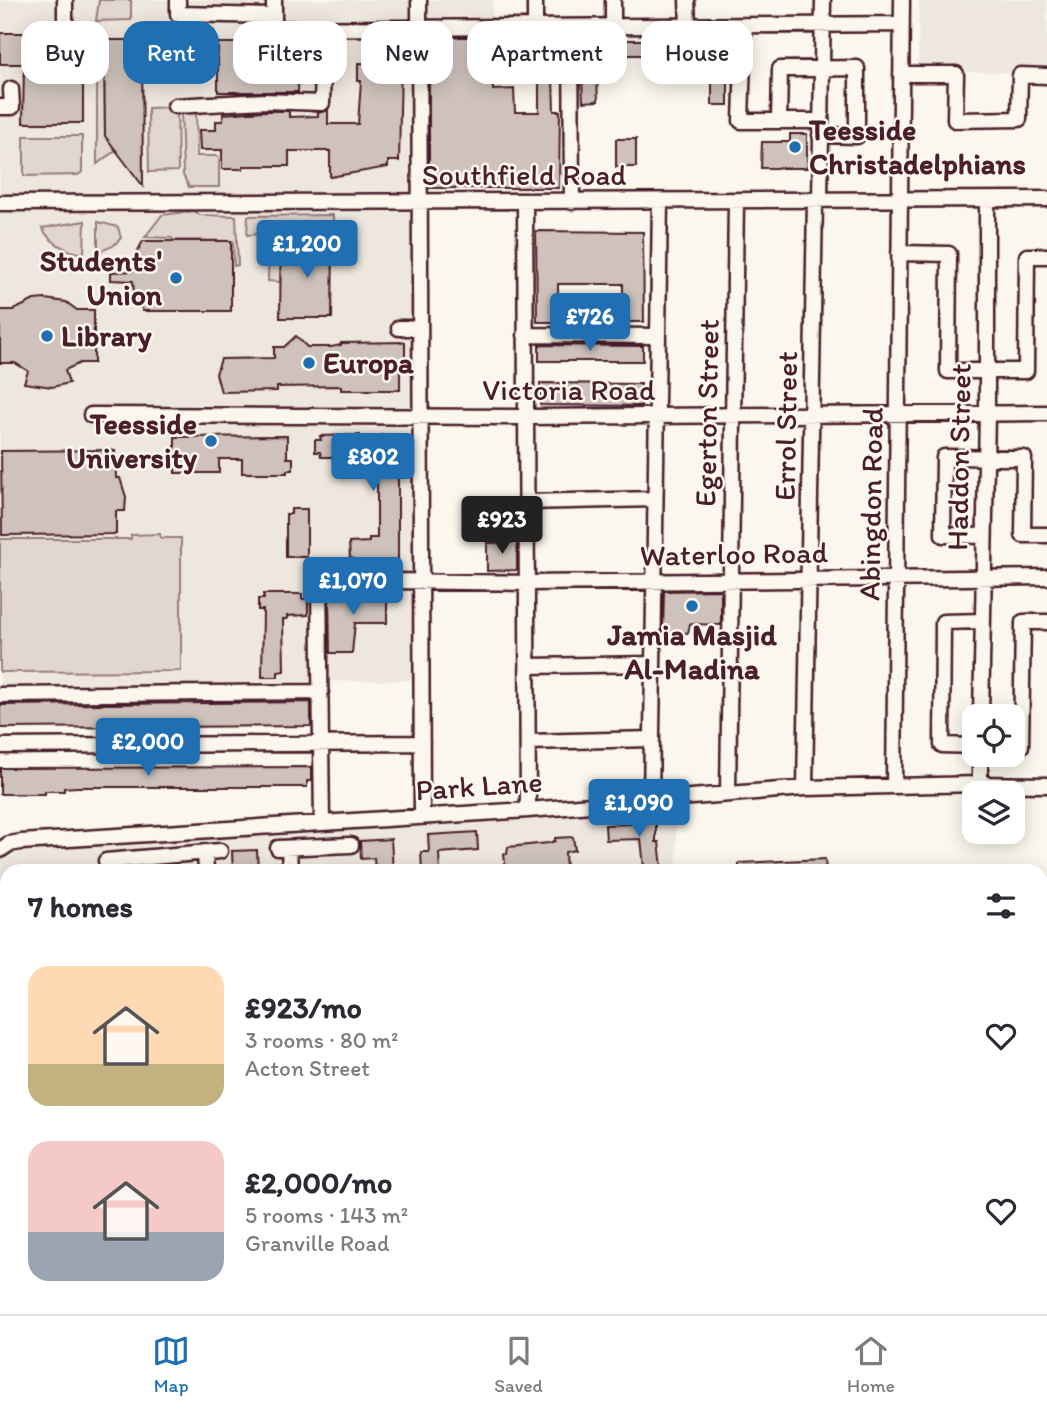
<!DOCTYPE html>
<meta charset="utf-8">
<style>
:root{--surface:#fff;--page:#f2f2f3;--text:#2b2b33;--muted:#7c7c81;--line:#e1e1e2;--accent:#1f6fb2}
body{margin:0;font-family:Itim,sans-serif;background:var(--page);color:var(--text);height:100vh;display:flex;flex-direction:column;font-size:26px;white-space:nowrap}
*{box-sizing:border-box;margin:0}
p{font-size:23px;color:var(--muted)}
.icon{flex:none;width:38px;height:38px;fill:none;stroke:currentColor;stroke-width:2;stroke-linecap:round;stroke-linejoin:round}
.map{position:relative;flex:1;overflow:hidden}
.panel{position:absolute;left:0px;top:864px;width:1048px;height:450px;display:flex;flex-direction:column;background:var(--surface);border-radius:21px 21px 0 0;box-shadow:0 4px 18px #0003}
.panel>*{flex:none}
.guide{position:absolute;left:21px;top:21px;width:1006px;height:63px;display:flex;gap:14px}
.controls{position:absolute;left:962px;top:704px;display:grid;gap:14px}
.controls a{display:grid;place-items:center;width:63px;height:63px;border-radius:14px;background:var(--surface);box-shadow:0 4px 18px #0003;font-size:35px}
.price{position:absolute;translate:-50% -60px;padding:0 16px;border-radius:7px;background:var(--accent);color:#fff;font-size:23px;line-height:46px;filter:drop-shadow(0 2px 4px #0008)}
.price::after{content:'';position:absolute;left:50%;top:42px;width:21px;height:16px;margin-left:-10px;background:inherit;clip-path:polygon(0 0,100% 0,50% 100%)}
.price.active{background:#222;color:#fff}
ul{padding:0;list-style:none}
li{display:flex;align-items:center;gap:21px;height:175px;padding:0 28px}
li span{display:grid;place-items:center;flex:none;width:196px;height:140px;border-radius:21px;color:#555}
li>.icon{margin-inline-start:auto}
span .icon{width:84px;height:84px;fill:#fffc;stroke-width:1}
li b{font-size:30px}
h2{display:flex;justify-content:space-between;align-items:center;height:84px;padding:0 28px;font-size:30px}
.chip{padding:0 24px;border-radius:21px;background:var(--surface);box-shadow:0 4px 18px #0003;font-size:24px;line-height:63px}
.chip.active{background:var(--accent);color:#fff}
.menu{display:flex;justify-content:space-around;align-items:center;height:98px;border-top:2px solid var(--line);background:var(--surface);font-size:19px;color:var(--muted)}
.menu a{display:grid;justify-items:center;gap:4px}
.menu .active{color:var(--accent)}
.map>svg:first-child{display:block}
</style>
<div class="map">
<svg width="1047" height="1314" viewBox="0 0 1047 1314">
<rect width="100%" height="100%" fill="#fbf7ec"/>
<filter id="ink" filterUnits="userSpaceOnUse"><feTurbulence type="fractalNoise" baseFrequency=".0143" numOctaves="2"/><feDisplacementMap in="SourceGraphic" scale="14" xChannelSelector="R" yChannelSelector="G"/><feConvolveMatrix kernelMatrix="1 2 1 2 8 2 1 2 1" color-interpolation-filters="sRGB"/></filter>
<g filter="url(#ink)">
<path fill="#eee7de" d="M0,0H492L493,112L560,111L559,188H423L422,816L675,798L677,871L7,872V923L0,907V850L411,817L415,680L0,687Z
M919,0H1047V73L918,71Z"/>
<path fill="#e2d7d0" stroke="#967b7e" stroke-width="2" d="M99,0H131V20L96,21Z
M97,41H104L105,135L116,150L97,164Z
M177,107L178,171L149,172L148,108Z
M196,107L197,156H217L219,159V187H189L183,175L181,108Z
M24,136H82V172L78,175L24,176Z
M194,211L200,215L236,216L238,265L234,266L233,241L173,240L172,238L145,237L162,215Z
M333,215V238L281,241L280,282L268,281L269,238L262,234L247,235L248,216Z
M85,221L84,254C66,251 51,244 42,228Z
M98,222L118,227L121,238L113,246L98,252Z
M160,534L161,538H181V671L0,672V539H131V535Z
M1041,948H1047V1157L1041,1176Z
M7,1050V1307H1001L999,1314H0V1054Z"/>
<path fill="#bfadaa" stroke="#907477" stroke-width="2" d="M861,1307H961L959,1314H858Z"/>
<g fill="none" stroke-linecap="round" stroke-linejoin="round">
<path stroke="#907477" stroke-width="3.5" d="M1041,1135L1047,1116
M987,1314L989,1307"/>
</g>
<path fill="#cfc2bc" stroke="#4a1f2b" stroke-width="2" fill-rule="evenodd" d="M0,33H24V44H83V123H23L24,64H0Z
M429,37H493V41H561V55H493V90L514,89L515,112H539V76H553L554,111H560L559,188H429Z
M104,40H142L143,186L105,136Z
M584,40H729V55H584Z
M218,43H299L298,92H218Z
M358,63L401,64L399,161H388V167L330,177V151H289V166H243V169H222V150H200L199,130H216V121H223V114L265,111H289V117L318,116V113L328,110V124H358L361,81H358Z
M582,77H597L598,101L583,102Z
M712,77H728V105H712Z
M790,134H807V168H761L762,142H790Z
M616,139H636V167H616Z
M536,231L643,232L644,322H537ZM558,284H623V307H558Z
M143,241H231V311H143L134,293L133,281L111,280V272L133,271L136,254Z
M281,241H333L332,318H280Z
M45,299L66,302L77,310H94V363H80L65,370L69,383L52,387L24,383L28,371L15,363H0V310H14L34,300Z
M296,336L307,347H331L341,345V343L405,342V363H400V390H341V386L277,387V391L221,392L216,374L221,359L274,358V347H284Z
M539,345L643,346V361H539Z
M540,383L641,384V406L540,405Z
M360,435V441L382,440V435H393V440H398V563L354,564V559L350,558L349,543L369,542V538H377V463H373V457H321L320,452H315V440H321L320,436Z
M287,436V458H293V470H287V473H242V459H219V473H175V437Z
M115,450L116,478H120L126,497L125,511H116V534L2,535L1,451Z
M291,509H307V557H286V514H291Z
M517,542V570L487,571V543Z
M721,590V625L690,624L688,633L663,632L664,591Z
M263,594H302V599H308V615L287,616V619H283L284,671L278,672V677H262L263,610H258V599H264Z
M329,594H387V623H355L352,653H330Z
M311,702V726L0,728V705Z
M311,767V781H307V787H76L64,788V791H45V794H0V768Z
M656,819V842H659L662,867H644L641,839L606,840L605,825L630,824L629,820Z
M477,832L478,850L439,853L440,872H422L421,852H429L428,835Z
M573,837L575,850L565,852L566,872H506L504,854H507L508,847L549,843L555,841V838Z
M391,839L393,872H375L374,858L361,859L360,841Z
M257,850L258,872H233L232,851Z
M825,859L826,872H739V863Z"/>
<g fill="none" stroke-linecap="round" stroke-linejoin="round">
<defs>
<path id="minor" d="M178,0V14L274,16
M274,0V29L902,24
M419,0L422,816
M613,0V27
M687,0L688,26
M744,26L741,121H820
M571,28L572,202
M65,29V0
M535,29V0
M901,74H956L955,120L1019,119L1020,75L1047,76
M175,106L265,101L322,103L324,30
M0,107H12L11,89
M779,121L780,69L857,68V136L820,135
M525,201L528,810
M820,201L823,0
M0,203L1047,199
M899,253L949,254L948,371H1026L1027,256H1047
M399,328H420
M525,335L658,336
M91,415L526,417L1047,413
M527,502L655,499
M984,536L943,535L944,457L1024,458L1023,535H1047
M528,666L653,664
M0,695L321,692
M981,716L987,414V200
M528,742L652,739
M0,746L422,743
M975,746L942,745L943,622L983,621
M1013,746H1021L1023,622H1047
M980,784V754
M894,786L902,0
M805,788L815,201
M728,794L736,201
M651,799L660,201
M322,823L319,580L527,583L1047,577
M278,848L351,845
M289,848L290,872
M0,850L9,844L21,842L528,810L805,788L980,784L1047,785
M205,852L206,872
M106,861L220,851
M0,912L7,923
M1041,929L1047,928
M0,1049L7,1046
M1041,1201L1047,1183
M1006,1314L1008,1307"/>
</defs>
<use href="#minor" stroke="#4a1f2b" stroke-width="19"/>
<use href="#minor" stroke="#fbf7ec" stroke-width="14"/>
</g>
</g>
<g fill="#1f6fb2" stroke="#fbf7ec" stroke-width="2.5">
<circle cx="795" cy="147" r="7"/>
<circle cx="176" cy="278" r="7"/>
<circle cx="47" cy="336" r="7"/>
<circle cx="309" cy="363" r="7"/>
<circle cx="211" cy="441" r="7"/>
<circle cx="692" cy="606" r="7"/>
</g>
<g text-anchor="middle" stroke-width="5" stroke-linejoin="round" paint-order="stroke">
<g font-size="30" font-weight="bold" fill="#4a1f2b" stroke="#fbf7ec" text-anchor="start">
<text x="809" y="140">Teesside<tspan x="809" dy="34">Christadelphians</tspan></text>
<text x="162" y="271" text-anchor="end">Students'<tspan x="162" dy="34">Union</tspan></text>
<text x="61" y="346">Library</text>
<text x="323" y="373">Europa</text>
<text x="197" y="434" text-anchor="end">Teesside<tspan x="197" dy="34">University</tspan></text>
<text x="692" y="645" text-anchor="middle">Jamia Masjid<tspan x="692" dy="34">Al-Madina</tspan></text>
</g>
<g font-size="30" fill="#4a1f2b" stroke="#fbf7ec">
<text x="524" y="185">Southfield Road</text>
<text x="569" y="400">Victoria Road</text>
<text transform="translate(707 413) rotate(-89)" y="10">Egerton Street</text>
<text transform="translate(786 426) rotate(-89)" y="10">Errol Street</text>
<text transform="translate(959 457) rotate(-89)" y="10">Haddon Street</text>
<text transform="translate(871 504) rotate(-89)" y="10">Abingdon Road</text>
<text transform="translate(734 554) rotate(-1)" y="10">Waterloo Road</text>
<text transform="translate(479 786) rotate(-4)" y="10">Park Lane</text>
</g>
</g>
</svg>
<div class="controls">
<a><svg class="icon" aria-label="locate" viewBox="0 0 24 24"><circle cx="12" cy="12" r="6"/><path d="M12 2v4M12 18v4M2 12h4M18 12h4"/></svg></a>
<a><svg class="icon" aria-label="layers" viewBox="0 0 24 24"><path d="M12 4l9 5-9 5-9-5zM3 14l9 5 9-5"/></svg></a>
</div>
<b class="price" style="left:307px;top:280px">£1,200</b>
<b class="price" style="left:590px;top:353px">£726</b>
<b class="price" style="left:373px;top:493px">£802</b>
<b class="price active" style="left:502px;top:556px">£923</b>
<b class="price" style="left:353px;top:617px">£1,070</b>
<b class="price" style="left:148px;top:778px">£2,000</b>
<b class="price" style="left:639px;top:839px">£1,090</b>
<div class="guide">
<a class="chip">Buy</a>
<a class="chip active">Rent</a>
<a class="chip">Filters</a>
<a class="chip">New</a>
<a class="chip">Apartment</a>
<a class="chip">House</a>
</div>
<section class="panel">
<h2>7 homes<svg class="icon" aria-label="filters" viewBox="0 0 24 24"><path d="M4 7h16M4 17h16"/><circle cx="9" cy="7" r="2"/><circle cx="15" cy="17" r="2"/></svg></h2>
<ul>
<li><span style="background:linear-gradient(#ffd9b3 70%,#c2b280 0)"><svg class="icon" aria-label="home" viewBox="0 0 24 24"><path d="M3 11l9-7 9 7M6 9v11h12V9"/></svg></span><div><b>£923/mo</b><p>3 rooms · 80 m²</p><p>Acton Street</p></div><svg class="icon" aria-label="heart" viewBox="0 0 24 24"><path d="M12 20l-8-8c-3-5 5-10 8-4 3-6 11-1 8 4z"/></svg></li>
<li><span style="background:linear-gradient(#f6c9c9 65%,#9aa5b1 0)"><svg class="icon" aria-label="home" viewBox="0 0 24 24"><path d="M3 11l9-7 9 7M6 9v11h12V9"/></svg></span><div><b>£2,000/mo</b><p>5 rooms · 143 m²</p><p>Granville Road</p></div><svg class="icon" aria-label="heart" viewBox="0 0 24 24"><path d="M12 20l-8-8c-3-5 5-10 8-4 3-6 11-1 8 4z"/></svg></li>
</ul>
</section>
</div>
<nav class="menu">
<a class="active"><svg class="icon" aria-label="map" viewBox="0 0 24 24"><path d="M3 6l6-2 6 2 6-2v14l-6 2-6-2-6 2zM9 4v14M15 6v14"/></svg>Map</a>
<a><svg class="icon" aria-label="saved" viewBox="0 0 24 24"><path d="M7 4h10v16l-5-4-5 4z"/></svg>Saved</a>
<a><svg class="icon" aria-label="home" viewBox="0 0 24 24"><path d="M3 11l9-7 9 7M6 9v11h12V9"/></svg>Home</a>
</nav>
